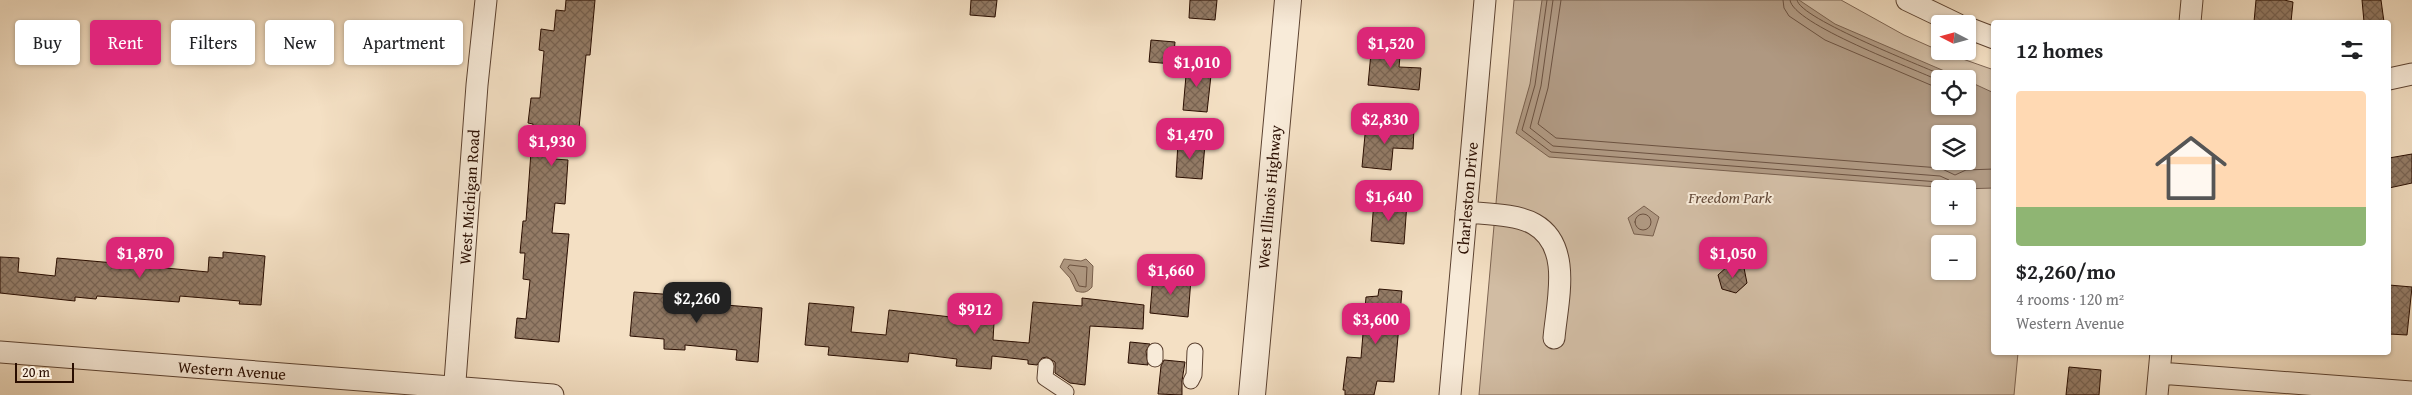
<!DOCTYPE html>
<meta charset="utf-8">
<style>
:root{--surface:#fff;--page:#f2f2f2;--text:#202124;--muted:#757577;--line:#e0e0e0;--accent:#db2777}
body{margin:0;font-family:"Gentium Book Plus",serif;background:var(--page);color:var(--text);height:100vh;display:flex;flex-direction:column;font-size:19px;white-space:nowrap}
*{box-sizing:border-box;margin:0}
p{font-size:16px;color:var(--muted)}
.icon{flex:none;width:28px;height:28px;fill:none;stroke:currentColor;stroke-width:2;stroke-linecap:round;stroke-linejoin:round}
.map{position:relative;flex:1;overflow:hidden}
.sheet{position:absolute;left:1991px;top:20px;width:400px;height:335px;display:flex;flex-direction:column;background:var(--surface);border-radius:5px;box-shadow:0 1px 4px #0004}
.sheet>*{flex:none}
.top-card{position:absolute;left:15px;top:20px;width:475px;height:45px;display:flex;gap:10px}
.needle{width:32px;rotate:276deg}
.controls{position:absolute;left:1931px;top:15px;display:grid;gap:10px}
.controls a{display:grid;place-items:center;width:45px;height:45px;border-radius:5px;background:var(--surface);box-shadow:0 1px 4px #0004;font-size:25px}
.scale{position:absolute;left:15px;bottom:12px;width:59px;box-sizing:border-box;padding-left:5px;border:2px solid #290d00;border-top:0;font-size:14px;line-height:18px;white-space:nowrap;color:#290d00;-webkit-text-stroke:4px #f8ebd9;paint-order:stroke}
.price{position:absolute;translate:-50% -42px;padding:0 11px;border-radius:10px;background:var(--accent);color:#fff;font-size:16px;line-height:32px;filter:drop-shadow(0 1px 2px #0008)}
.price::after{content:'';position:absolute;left:50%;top:30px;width:15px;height:11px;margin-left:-8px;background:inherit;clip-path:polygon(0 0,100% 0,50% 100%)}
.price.active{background:#222;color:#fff}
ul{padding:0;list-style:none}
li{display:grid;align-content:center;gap:10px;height:265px;padding:0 25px}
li+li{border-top:1px solid var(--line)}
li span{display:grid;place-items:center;height:155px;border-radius:5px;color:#555}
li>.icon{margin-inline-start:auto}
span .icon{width:90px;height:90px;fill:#fffc;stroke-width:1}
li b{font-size:21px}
h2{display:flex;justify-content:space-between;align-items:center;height:60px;padding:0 25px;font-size:21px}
.pill{padding:0 18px;border-radius:5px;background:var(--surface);box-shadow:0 1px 4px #0004;font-size:18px;line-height:45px}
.pill.active{background:var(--accent);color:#fff}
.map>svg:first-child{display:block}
</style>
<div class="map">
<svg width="2412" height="395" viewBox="0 0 2412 395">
<defs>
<pattern id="building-cross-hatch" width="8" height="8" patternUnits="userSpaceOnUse" patternTransform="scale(1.25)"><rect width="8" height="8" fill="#937b66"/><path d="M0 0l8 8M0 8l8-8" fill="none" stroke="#786352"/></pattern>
</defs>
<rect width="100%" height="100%" fill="#f4e0c4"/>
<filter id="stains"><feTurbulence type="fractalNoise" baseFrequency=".004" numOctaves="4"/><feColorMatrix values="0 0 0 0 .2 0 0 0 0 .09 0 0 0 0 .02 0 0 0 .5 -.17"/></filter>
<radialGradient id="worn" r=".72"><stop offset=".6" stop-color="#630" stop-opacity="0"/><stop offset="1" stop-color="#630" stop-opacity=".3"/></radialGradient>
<path fill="#d1bca3" stroke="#7d6452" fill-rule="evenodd" d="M1514,0H1841L1904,35L1940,51L1994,70V352L2018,353L2014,395H1479ZM1940,79H1968V106H1940ZM1940,134H1968V161H1940ZM1940,189H1968V216H1940ZM1940,244H1968V271H1940Z"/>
<path fill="#af9881" stroke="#79604d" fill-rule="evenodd" d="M1542,0H1799L1835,24L1963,79H1940V106H1968V81L1994,93V188L1962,189L1549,157L1516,133L1530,84ZM1940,134H1968V161H1940Z
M1644,206L1659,217L1653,236L1634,234L1628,218Z
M1064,259L1081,261L1086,259L1093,266L1092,287C1087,293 1083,293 1076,291L1070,278L1060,267Z"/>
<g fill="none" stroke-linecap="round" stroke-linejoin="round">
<path stroke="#6c5240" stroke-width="1" d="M1547,0L1535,85L1522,130L1551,152L1939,182L1944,184L1945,189
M1553,0L1541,86L1530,128L1553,146L1940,176L1949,180L1952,189
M1561,0L1548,88L1538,124L1556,138L1940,168L1955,175L1966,170L1994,169
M1783,0L1784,8L1789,16L1825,40L1940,89
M1790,0C1792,24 1915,69 1940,81
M1797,0C1799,19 1928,68 1951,79
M1635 222a8 8 0 1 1 16 0a8 8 0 1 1-16 0Z
M1070,265L1087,267L1086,287L1079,286L1074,275L1068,268Z"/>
</g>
<path fill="url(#building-cross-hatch)" stroke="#290d00" d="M566,0H595L590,55H586L579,128L557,126L554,159L568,160L565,204L555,203L552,233L569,234L559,342L515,338L517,318L526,319L530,280L523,279L525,253H520L523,221H526L533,124L528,123L531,98H540L544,51L539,50L541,29L554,31L556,10L565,11Z
M971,0H997L995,17L970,15Z
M1190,0H1217L1215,20L1189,18Z
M2256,0H2284L2293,2L2291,22H2254Z
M2362,0H2381L2384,22H2364Z
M1151,40L1175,42L1173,64L1149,62Z
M1372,42L1401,45L1399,67L1421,68L1419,90L1368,85Z
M1187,64L1212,66L1207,112L1183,110Z
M1366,124L1414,128L1413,149L1393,148L1391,170L1362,167Z
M1178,142L1205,144L1202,179L1176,177Z
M2412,154V183L2389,188V158Z
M1374,200L1407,203L1404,244L1371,241Z
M127,246L156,248L155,267L208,272L209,257L223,258V252L265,256L261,305L239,304L240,301L180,296L179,302L97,296L96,299L75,297V301L0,293V257L19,258L18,272L55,276L57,258L126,264Z
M1729,265L1744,268L1747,283L1736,293L1722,289L1718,275Z
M1153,276L1191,279L1188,317L1150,313Z
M2389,285L2412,287L2407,335L2389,334Z
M1379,289L1402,291L1394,382L1377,381L1374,395H1345V390H1343L1347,357L1361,358L1366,297L1378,296Z
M634,292L690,296L689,302L762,308L758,362L736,360L737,350L685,345V350L664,349V339L630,336Z
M1082,298L1144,305L1143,329L1090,326L1085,385L1070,383L1055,373V362L1047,357L1042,358L1037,365L1028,364V360L992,356L991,369L956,366L957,359L909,353L908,362L828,355L829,347L805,345L809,303L854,307L851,332L886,335L889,310L960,318L961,313L982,315V322L994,323L993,340L1029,343L1033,302L1082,306Z
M1130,342L1150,344L1146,351L1148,365L1128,363Z
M1164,360L1185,362L1182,381V395L1158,394L1161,366Z
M2069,367L2101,370L2099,395H2066Z"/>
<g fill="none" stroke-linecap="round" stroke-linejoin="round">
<defs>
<path id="pedestrian" d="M1155,359V351
M1046,366L1045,378L1066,392
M1191,381L1194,375L1195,351"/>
<path id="minor" d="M1907,0L1957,24
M2190,22L2192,0
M1968,28L1994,38
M2389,79L2412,74
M1466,212C1485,214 1517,214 1534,224C1573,246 1557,302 1554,338
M0,352L553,395
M2159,373L2412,392
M454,395L477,85L486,0
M1450,395L1485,0
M2157,395L2161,352"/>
<path id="tertiary" d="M1252,395L1288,0"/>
</defs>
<use href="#pedestrian" stroke="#5c4231" stroke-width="17"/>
<use href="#minor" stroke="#5c4231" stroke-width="23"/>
<use href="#tertiary" stroke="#5c4231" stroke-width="28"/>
<use href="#pedestrian" stroke="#f8ebd9" stroke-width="15"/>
<use href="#minor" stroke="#f8ebd9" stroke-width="21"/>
<use href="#tertiary" stroke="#f8ebd9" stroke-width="26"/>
</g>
<g text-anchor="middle" stroke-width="4" stroke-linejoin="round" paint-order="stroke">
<g font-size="16" fill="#290d00" stroke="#f8ebd9">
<text transform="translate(469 197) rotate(-86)" y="6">West Michigan Road</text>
<text transform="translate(1269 197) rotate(-85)" y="6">West Illinois Highway</text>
<text transform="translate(1467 198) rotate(-85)" y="6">Charleston Drive</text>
<text transform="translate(232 370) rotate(4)" y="6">Western Avenue</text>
</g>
<g font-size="16" font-style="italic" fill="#644a39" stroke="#f8ebd9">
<text x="1730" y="203">Freedom Park</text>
</g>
</g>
<rect width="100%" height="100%" filter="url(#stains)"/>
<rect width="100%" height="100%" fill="url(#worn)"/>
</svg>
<div class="controls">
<a><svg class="needle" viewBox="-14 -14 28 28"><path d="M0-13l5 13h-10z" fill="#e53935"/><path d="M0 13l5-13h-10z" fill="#757577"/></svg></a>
<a><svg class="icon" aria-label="locate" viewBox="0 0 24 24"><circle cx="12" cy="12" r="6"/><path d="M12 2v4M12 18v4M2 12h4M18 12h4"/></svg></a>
<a><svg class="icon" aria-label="layers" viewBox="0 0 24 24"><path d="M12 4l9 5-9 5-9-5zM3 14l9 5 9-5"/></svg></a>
<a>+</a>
<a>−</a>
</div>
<div class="scale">20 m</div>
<b class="price" style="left:1391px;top:69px">$1,520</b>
<b class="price" style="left:1197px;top:88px">$1,010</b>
<b class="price" style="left:1385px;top:145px">$2,830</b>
<b class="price" style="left:1190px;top:160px">$1,470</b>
<b class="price" style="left:552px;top:167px">$1,930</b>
<b class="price" style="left:1389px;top:222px">$1,640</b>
<b class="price" style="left:140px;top:279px">$1,870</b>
<b class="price" style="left:1733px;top:279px">$1,050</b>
<b class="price" style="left:1171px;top:296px">$1,660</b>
<b class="price active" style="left:697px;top:324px">$2,260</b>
<b class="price" style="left:975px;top:335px">$912</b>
<b class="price" style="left:1376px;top:345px">$3,600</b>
<div class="top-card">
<a class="pill">Buy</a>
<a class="pill active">Rent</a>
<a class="pill">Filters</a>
<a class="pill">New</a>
<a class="pill">Apartment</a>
</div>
<section class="sheet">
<h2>12 homes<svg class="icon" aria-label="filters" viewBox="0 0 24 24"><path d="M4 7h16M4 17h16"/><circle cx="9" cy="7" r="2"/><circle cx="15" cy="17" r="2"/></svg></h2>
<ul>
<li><span style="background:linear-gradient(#ffd9b3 75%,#8fb573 0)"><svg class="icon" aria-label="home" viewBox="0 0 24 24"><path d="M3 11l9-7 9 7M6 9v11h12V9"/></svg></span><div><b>$2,260/mo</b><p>4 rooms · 120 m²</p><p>Western Avenue</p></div></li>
</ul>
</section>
</div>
